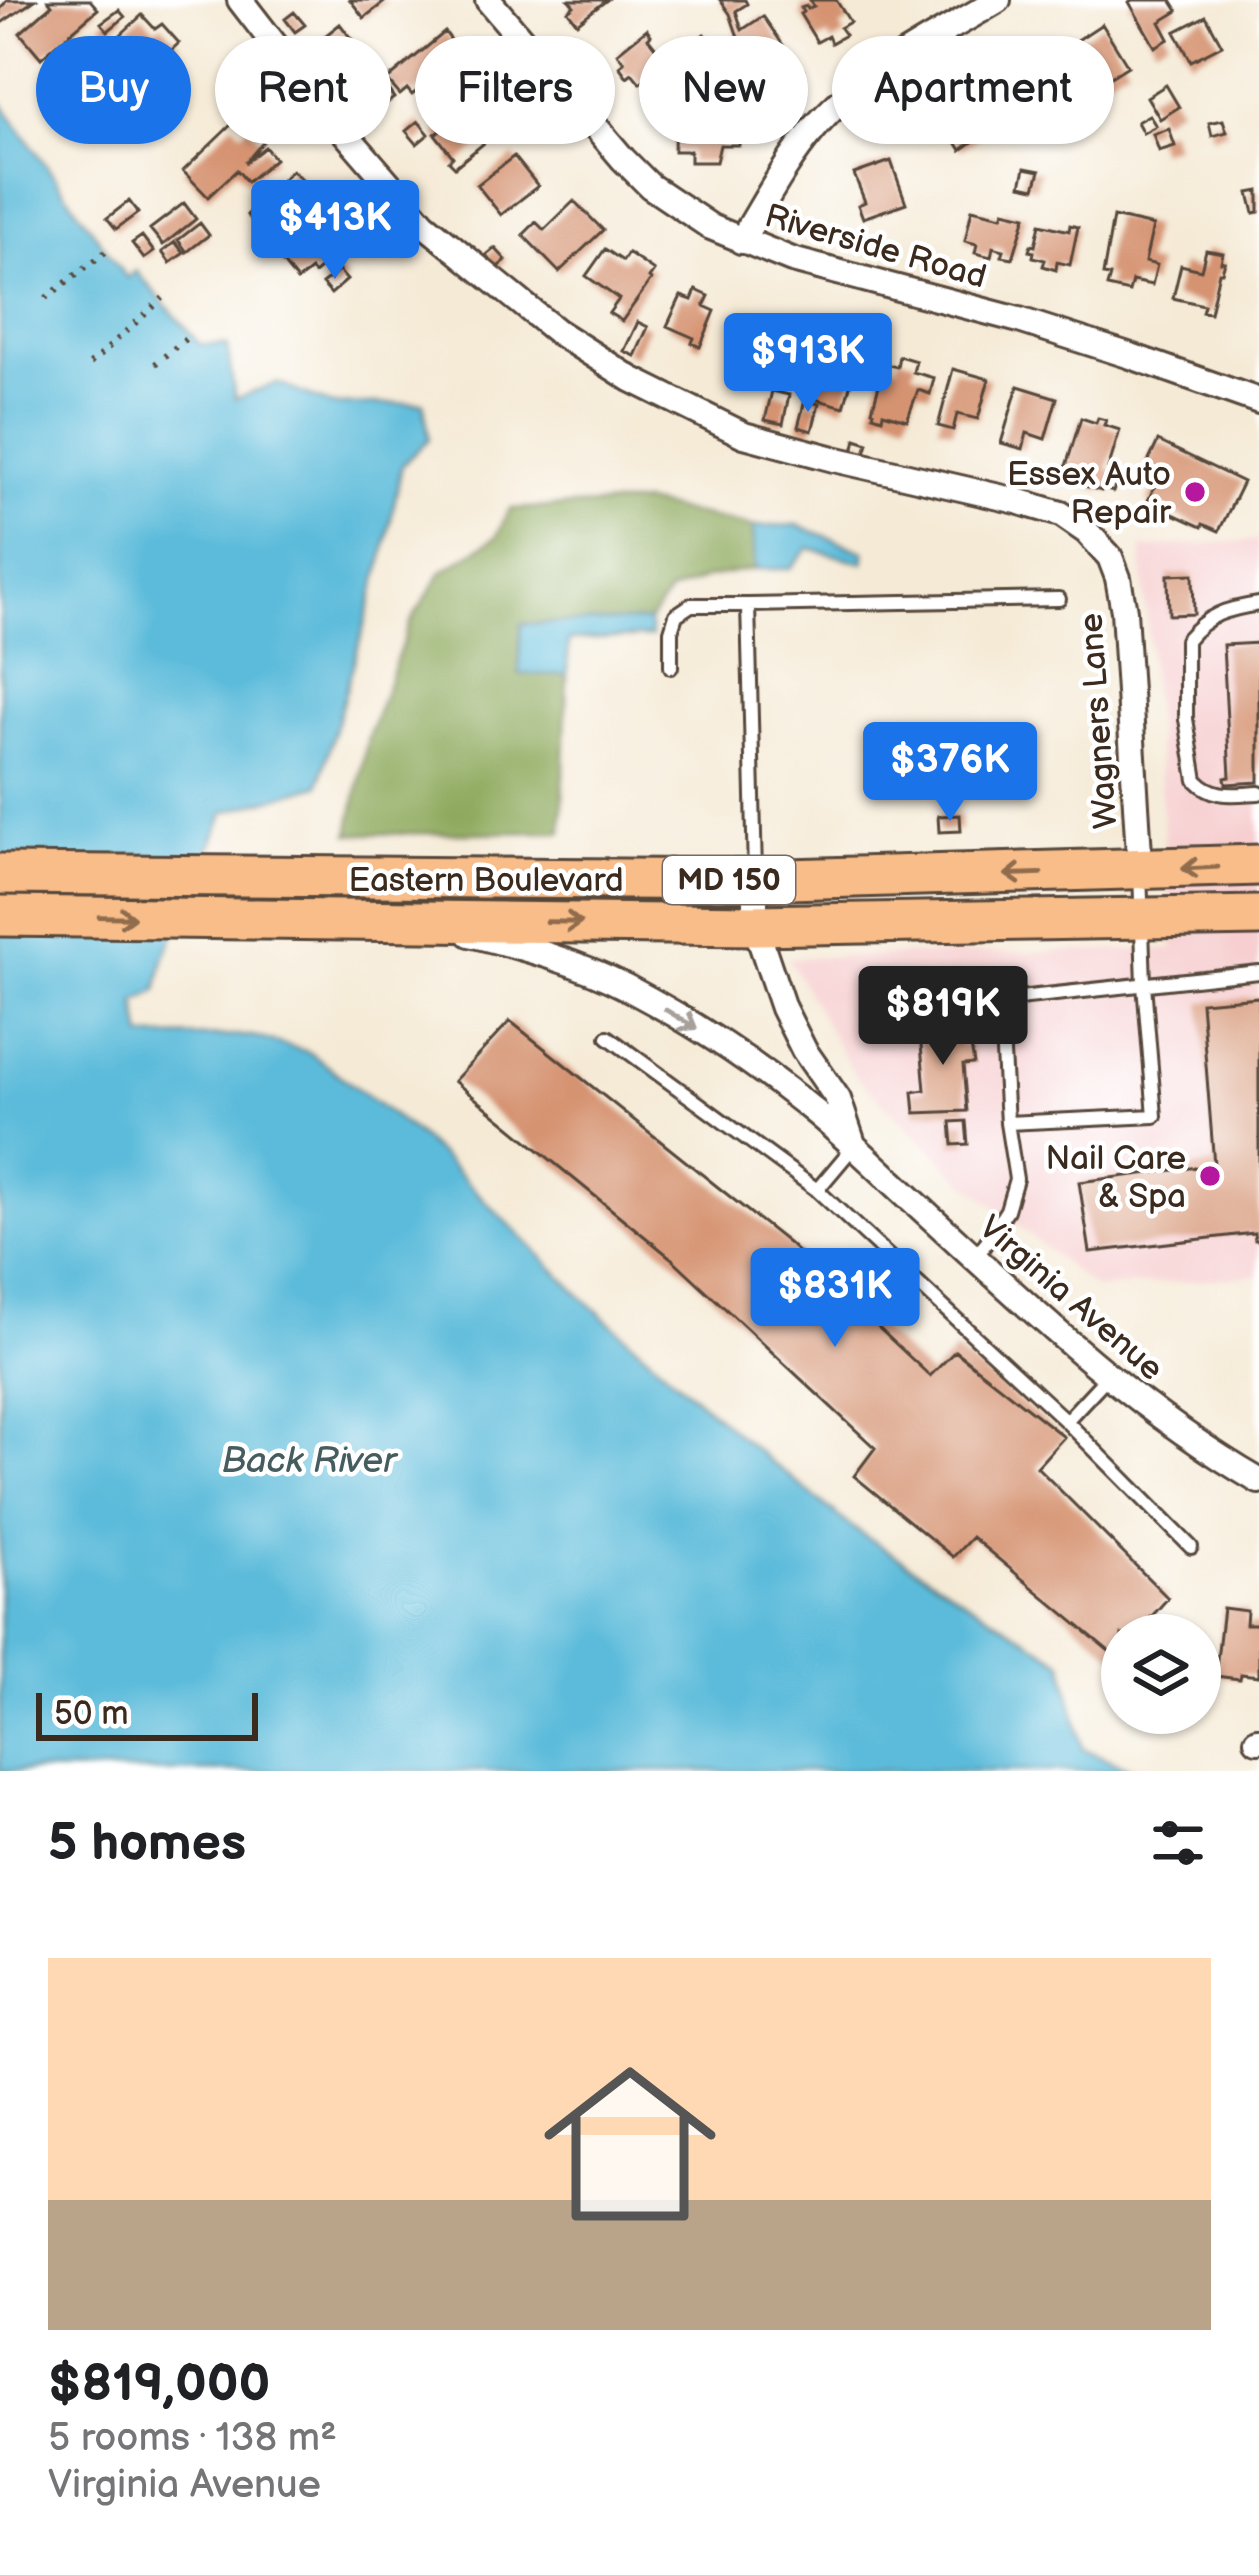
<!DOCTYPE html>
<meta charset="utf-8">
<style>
:root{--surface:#fff;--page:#f6f6f6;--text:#202124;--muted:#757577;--line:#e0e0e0;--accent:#1a73e8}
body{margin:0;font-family:"Balsamiq Sans",sans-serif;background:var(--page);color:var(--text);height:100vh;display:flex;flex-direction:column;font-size:45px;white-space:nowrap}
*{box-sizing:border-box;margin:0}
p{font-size:39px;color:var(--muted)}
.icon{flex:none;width:66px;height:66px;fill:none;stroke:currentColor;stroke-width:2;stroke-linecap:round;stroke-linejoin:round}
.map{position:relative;height:1771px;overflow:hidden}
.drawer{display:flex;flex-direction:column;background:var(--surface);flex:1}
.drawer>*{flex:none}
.banner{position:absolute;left:36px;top:36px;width:1188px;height:108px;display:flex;gap:24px}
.fabs{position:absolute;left:1101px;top:1614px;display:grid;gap:24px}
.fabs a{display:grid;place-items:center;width:120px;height:120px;border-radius:50%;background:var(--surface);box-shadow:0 3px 9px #0004;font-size:60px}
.scale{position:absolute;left:36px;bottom:30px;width:222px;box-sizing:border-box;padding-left:12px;border:6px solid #3b2a1e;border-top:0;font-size:33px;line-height:42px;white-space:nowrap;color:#3b2a1e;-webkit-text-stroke:9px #fff;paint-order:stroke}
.price{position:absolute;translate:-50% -102px;padding:0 27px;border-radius:12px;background:var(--accent);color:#fff;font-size:39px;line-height:78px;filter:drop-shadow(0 3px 6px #0008)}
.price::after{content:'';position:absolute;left:50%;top:72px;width:36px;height:27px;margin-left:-18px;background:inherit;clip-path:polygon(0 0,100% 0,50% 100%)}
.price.selected{background:#222;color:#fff}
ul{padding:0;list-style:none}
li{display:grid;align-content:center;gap:24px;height:636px;padding:0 48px}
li+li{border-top:3px solid var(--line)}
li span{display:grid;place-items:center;height:372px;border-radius:0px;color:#555}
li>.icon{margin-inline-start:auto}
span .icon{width:216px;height:216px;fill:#fffc;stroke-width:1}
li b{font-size:51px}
h2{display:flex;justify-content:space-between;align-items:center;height:144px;padding:0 48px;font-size:51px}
.pill{padding:0 42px;border-radius:54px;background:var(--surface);box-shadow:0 3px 9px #0004;font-size:42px;line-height:108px}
.pill.selected{background:var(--accent);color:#fff}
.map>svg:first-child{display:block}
</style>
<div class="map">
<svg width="1259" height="1771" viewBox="0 0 1259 1771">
<rect width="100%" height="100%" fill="#fff"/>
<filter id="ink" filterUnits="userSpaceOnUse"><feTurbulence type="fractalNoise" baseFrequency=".00833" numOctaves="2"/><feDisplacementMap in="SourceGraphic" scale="24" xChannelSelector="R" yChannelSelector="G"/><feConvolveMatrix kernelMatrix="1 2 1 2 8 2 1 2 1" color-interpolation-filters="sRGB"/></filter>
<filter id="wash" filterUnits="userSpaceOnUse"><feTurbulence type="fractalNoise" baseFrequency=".004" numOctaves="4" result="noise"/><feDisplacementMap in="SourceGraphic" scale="48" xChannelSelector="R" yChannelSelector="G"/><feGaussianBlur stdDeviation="2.7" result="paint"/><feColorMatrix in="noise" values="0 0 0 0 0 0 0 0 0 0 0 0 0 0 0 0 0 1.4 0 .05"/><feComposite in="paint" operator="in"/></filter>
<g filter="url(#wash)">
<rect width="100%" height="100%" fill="#f5ead6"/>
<path fill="#f7cfd0" d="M1259,540V1275L1095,1289L958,1176L854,1074L788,958L1173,949L1141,548Z"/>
<path fill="#8da95b" stroke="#646a3c" stroke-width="3" d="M644,503L753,527L755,569L707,578L669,593L649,621L521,624L519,674L567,675L562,832L349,834L368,737L410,623L442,572L496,537L510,509Z"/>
<path fill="#5bbbda" stroke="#4b727c" stroke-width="3" d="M0,101L127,278L136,271L200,344L227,345L235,399L277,383L332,405L424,403L429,439L402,465L382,563L319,785L225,812L164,959L157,991L136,1002L143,1037L253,1036L309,1052L408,1127L444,1159L587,1302L745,1441L857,1531L1063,1662L1083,1749L1137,1771H0Z
M797,525L864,551V563L809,548L790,569H755L753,527Z
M649,621L651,637L569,640L567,675L519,674L521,624Z"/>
<g id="blocks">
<path fill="#d59371" d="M7,0H35L0,24V10Z
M48,0H90L98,9L41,58L20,33L52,5Z
M350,0H387L364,18Z
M569,0H607L577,23L568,11L574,6Z
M720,0H745L747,4L736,11L742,30L763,16L794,61L797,59L804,70L776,88L770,79L762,84L735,42L739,40L730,14Z
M810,0H836L850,22L840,28L845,35L831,43L828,36L817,42L800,14L803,12L801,8L806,6L808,9L814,6Z
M1132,0H1171L1178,11L1160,22L1169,39L1155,47L1129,2Z
M119,10L125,17L108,31L101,23Z
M294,12L305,25L295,32L285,19Z
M142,15L155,29L162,24L179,43L106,111L103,109L91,119L63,88Z
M1206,16L1222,45L1191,61L1175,32Z
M340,24L362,53L333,76L311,47Z
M1102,24L1128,66L1101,83L1105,88L1100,92L1070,45Z
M647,29L651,35L648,38L667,62L640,83L632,73L627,77L619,66L624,62L617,53Z
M445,32L454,44L450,47L466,67L453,78L449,73L425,92L422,87L412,95L407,89L400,95L387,80Z
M704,34L717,51L689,73L676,56Z
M722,57L730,68L717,78L709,67Z
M1059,64L1073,88L1060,96L1057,92L1031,108L1034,112L1028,116L1009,83L1041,65L1045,73Z
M373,69L394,98L368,117L347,89Z
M1166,85L1179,107L1160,119L1147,97Z
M495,88L517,116L455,167L449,161L453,157L435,134Z
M986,88L1005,119L961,150L939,115Z
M675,113L722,114L721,123L739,124V145H720L716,162H690V151H674Z
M1149,115L1156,126L1143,133L1137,122Z
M1223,120L1227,132L1212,136L1209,123Z
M418,121L429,134L417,144L406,131Z
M233,123L242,132L249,126L263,142L245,163L265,147L275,159L247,182L237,170L208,197L183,171Z
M1169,129L1175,146L1159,151L1153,134Z
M514,156L538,186L501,215L477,185Z
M891,161L906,203L863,218L858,205L865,202L854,174Z
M1025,168L1040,171L1035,188L1021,185Z
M292,170L318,196L273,241L247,215Z
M1259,191V212L1254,213L1249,193Z
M129,201L138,213L116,229L107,218Z
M574,201L603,230L559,272L523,235L536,222L544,230Z
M184,203L196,219L163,245L150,229Z
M972,209L1002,216L1004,211L1026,216L1013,258L1002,256L1004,250L993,247L991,257L975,253L977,244L965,241Z
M332,212L355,240L314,274L311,270L297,281L278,257Z
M1113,217L1153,226L1145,262L1157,265L1152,285L1132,281L1129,292L1107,287L1110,276L1103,275Z
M200,223L209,235L187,252L178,240Z
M1040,224L1069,231L1070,225L1078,227L1070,265L1057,262L1056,270L1043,266L1045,260L1033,257L1034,252L1029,251L1031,245L1035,246Z
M142,236L154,252L144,259L132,243Z
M175,242L184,253L170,263L162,252Z
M495,248L506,260L495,271L483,258Z
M605,249L623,261L628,253L654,271L649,278L651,280L622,321L609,313L619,299L586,276Z
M1206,250L1223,253L1221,262H1225L1222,272H1219L1210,313L1202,312L1204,305L1173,298L1181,265L1201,270Z
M339,271L347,280L331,294L322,284Z
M696,290L709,296L704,306L715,311L700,347L692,343L694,338L667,326L681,296L692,300Z
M638,322L648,327L635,356L624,351Z
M767,328L776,330L775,335L789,339L777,382L741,373L752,329L766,333Z
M834,346L847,349L846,354L858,357L844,407L807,397L820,347L833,350Z
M899,356L916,361L913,372L934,378L930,394L918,390L907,420L883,413L882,418L873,415L874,411L872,410L885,364L897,367Z
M953,369L989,379L978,419L957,414L953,430L938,426Z
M1018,386L1057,398L1045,439L1027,433L1023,449L1001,443Z
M772,391L789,395L783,424L765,420Z
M805,400L819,404L812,431L798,427Z
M1081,418L1096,423L1098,418L1106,420L1104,425L1120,430L1108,469L1119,473L1113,492L1102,488L1101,491L1062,479Z
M856,439L868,443L863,460L852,456Z
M1158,441L1243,482L1219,531L1203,524L1202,527L1147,502L1157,482L1142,475Z
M1193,574L1194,614L1169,615L1168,575Z
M1259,643V782L1226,784L1225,778L1230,777L1223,645Z
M960,815L961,831L939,832L938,816Z
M1259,997V1240H1255L1254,1233L1090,1252L1079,1182L1214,1165L1201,1002Z
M958,1019L961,1047L971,1046L974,1064L963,1065L967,1111L915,1113L913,1092L925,1090L919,1022Z
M510,1021L788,1243L930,1376L955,1351L1064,1437L1037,1467L1168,1598L1135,1635H1122V1650L1116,1657L972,1537L953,1557L854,1476L875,1448L671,1258L454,1081Z
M966,1121L968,1144L953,1145L951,1122Z
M1223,1608L1247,1611L1246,1624H1259V1676L1241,1674L1240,1679L1215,1676Z"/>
</g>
</g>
<g filter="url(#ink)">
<use href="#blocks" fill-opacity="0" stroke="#57473a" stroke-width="3"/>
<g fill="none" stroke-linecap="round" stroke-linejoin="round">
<defs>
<path id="service" d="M1259,604C1226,609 1208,614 1186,640V719L1196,780C1214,799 1235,794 1259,793
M748,605L1059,599
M671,667V631L676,615L691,605H748L755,872
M608,1037L817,1190L1066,1421L1107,1377
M1007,1123L1155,1116L1144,984L1140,872
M817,1190L854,1146
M976,1258L1007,1210L1016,1179L1007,1123L1000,1000L1259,972
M1066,1421L1191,1547"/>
<path id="minor" d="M240,0L325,110L424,224L556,331L631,379L744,435L834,459L1017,501L1061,514L1087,532L1110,557L1118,578L1124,611L1140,870
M488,0L623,159L650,186L711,227L792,260L1019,320L1128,355L1259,401
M741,241C764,204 785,163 813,130C861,72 935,38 998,0
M755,880V925L783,1008L804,1050L838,1099L853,1144
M470,934C522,947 578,962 626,987C685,1018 743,1055 795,1096C836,1127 873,1164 911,1199C1024,1302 1126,1404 1259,1481
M1257,1740H1259"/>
<path id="primary" d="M0,874L755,880L1259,865
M0,916L755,925L1259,916"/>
</defs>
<use href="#service" stroke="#57473a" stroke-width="18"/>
<use href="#minor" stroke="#57473a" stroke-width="30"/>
<use href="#primary" stroke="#57473a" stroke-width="45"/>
<path stroke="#57473a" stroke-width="6" stroke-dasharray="3 9" stroke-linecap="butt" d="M46,298L108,250
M90,364L163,298
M155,364L189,336"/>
<use href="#service" stroke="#fff" stroke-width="12"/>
<use href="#minor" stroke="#fff" stroke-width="24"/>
<use href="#primary" stroke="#f8bd89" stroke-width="39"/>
</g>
<defs><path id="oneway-shaft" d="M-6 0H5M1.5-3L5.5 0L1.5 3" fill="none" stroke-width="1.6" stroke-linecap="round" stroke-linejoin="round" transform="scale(3)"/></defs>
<g stroke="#906c4e">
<use href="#oneway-shaft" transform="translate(1200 868) rotate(177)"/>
<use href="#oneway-shaft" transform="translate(1023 874) rotate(178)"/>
<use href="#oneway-shaft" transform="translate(117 917) rotate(1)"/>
<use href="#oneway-shaft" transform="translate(564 922) rotate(1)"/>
</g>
<use stroke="#a79f9a" href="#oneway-shaft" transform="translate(681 1019) rotate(31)"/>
</g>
<g fill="#b5179e" stroke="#fff" stroke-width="4.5">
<circle cx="1195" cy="492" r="12"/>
<circle cx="1210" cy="1176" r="12"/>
</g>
<g text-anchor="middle" stroke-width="9" stroke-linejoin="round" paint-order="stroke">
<rect fill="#fff" stroke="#766a62" stroke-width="3" x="663" y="856" width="132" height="48" rx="9"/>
<g font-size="30" font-weight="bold" fill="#3b2a1e">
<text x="729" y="890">MD 150</text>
</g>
<g font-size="33" fill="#3b2a1e" stroke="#fff">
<text transform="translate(876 245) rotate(16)" y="12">Riverside Road</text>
<text transform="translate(1097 721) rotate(-94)" y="12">Wagners Lane</text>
<text x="486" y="891">Eastern Boulevard</text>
<text transform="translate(1072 1297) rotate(41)" y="12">Virginia Avenue</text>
</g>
<g font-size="33" fill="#3b2a1e" stroke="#fff" text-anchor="end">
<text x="1171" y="485">Essex Auto<tspan x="1171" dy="38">Repair</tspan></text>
<text x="1186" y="1169">Nail Care<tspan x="1186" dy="38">&amp; Spa</tspan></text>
</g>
<g font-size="36" font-style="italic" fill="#465d60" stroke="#fff">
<text x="309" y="1472">Back River</text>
</g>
</g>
</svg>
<div class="fabs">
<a><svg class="icon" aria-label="layers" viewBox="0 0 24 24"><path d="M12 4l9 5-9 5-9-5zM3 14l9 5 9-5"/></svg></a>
</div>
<div class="scale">50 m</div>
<b class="price" style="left:335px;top:282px">$413K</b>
<b class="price" style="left:808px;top:415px">$913K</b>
<b class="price" style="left:950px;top:824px">$376K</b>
<b class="price selected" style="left:943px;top:1068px">$819K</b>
<b class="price" style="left:835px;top:1350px">$831K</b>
<div class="banner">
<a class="pill selected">Buy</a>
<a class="pill">Rent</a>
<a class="pill">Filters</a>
<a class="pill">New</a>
<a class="pill">Apartment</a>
</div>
</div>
<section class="drawer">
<h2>5 homes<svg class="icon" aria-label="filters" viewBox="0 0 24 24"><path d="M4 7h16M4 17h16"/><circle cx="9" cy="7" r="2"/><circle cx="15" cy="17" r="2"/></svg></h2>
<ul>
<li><span style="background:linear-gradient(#ffd9b3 65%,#b9a48a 0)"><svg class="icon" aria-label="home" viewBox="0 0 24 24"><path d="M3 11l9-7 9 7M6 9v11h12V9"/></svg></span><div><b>$819,000</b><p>5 rooms · 138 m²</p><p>Virginia Avenue</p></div></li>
</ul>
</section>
